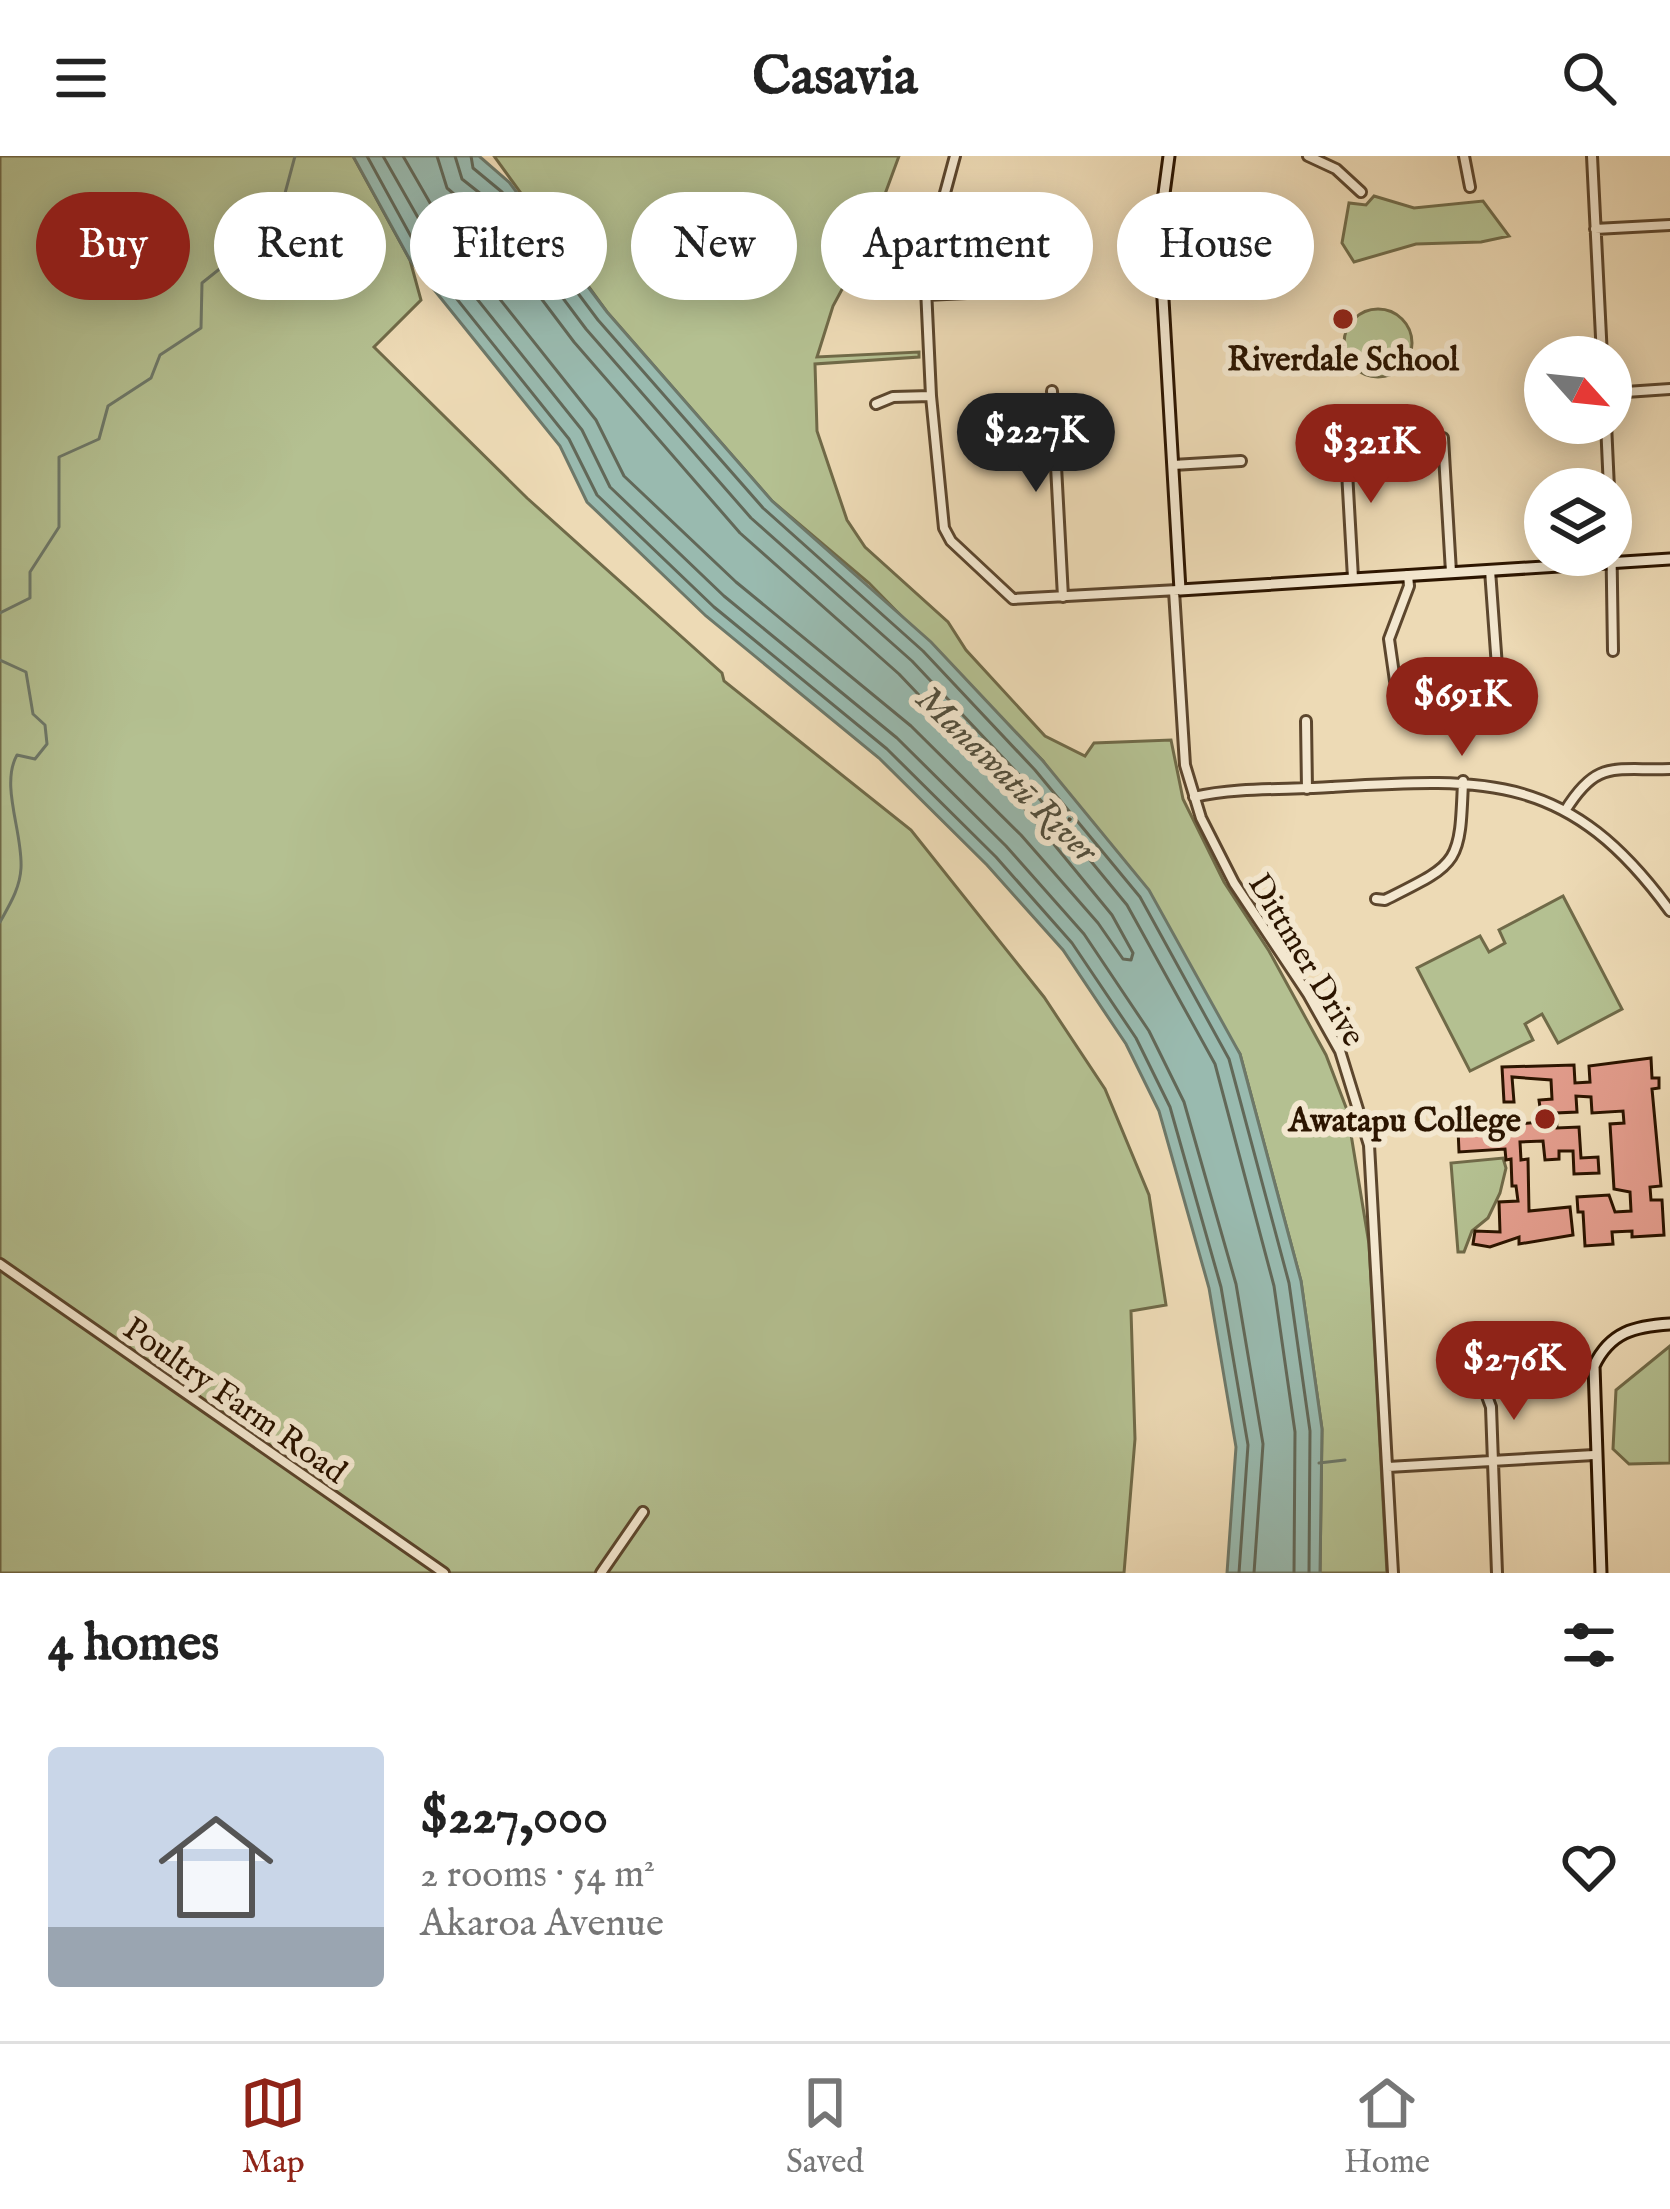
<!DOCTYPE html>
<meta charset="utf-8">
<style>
:root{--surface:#fff;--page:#f6f6f6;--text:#222;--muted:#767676;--line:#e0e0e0;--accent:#8f2418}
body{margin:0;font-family:"IM FELL English",serif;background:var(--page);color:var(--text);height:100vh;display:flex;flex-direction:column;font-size:45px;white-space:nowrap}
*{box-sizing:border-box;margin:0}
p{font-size:39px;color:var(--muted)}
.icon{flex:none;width:66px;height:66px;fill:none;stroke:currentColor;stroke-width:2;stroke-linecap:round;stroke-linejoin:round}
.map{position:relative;height:1417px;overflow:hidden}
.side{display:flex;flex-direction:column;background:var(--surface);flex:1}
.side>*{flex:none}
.hud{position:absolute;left:36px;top:36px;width:1599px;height:108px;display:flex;gap:24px}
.needle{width:78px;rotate:117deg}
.fabs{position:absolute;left:1524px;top:180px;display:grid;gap:24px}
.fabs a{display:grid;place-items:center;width:108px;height:108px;border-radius:50%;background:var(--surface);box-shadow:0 6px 30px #0003;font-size:60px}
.price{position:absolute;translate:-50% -102px;padding:0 27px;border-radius:42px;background:var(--accent);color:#fff;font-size:39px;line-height:78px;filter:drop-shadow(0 3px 6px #0008)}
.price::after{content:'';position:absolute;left:50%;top:72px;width:36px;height:27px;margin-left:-18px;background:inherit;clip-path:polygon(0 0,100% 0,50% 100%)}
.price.on{background:#222;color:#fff}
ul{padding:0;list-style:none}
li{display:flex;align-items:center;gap:36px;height:300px;padding:0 48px}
li span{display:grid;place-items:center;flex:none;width:336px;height:240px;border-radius:12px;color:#555}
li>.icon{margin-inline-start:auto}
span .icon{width:144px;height:144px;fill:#fffc;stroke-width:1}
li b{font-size:51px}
h2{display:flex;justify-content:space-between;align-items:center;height:144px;padding:0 48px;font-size:51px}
.chip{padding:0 42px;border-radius:54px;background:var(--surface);box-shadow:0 6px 30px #0003;font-size:42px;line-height:108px}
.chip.on{background:var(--accent);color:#fff}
header{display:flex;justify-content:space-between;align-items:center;height:156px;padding:0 48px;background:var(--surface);font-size:54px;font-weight:800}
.tab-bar{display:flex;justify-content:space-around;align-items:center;height:168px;border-top:3px solid var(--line);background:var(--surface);font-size:33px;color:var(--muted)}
.tab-bar a{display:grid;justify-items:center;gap:6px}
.tab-bar .on{color:var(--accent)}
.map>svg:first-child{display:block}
</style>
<header><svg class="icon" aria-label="menu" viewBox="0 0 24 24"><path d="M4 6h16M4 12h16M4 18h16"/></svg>Casavia<svg class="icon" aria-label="search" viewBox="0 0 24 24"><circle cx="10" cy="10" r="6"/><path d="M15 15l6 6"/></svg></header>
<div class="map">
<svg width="1670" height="1417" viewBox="0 0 1670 1417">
<rect width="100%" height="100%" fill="#eddab5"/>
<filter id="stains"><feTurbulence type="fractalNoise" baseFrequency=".00167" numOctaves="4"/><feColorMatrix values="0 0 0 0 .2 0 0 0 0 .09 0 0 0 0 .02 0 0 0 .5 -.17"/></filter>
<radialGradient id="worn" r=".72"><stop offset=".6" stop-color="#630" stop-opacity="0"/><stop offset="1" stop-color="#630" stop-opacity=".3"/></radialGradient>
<path fill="#b4c091" stroke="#706a48" stroke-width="3" d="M0,0H353L410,104L421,144L374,191L527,342L722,517L724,525L911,674L1044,841L1105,933L1149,1039L1166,1149L1131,1155L1135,1283L1124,1417H0Z
M494,0H899L867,87L833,150L817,201L919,196V201L815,208L817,275L847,364L865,391L948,466L966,494L1045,580L1085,600L1094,587L1171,584L1183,643L1224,726L1269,795L1326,899L1347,954L1369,1088L1387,1417H1320L1322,1273L1301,1125L1240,898L1043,605L869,427L772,345L607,156Z
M1374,40L1414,52L1483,45L1509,80L1481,86L1416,88L1354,106L1342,87L1349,47L1366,49Z
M1344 187a34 34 0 1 1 68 0a34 34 0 1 1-68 0Z
M1563,740L1622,853L1558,887L1542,858L1525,868L1533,884L1470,915L1417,812L1480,780L1489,796L1505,787L1499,774Z
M1503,1002L1506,1012L1500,1037L1488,1062L1472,1075L1464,1096H1458L1451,1007Z
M1670,1190V1307L1629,1308L1613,1293L1616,1234Z"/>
<path fill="#99baaf" stroke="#6d7869" stroke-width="3" d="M353,0H479L509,26L607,156L772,345L931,486L1043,605L1149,734L1240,898L1301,1125L1322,1273L1320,1417H1227L1236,1291L1209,1132L1159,955L1126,888L1063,794L987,709L879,602L706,460L587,346L560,290L410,104Z"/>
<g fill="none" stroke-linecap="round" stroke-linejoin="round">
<path stroke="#626858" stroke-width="3" d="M367,0L420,97L569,283L597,339L714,451L887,593L996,701L1072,787L1136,882L1170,951L1221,1131L1248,1289L1239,1417
M383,0L433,88L582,274L610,331L724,440L897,582L1006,690L1084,778L1149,875L1184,946L1236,1128L1263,1288L1254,1417
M403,0L448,78L596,264L624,320L736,426L911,570L1021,679L1098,767L1123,803L1131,804L1133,797L1112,759L1011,636L899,518L740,377L574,186L479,60L447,32L437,0
M455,0L462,23L491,46L586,173L751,362L912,505L1024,624L1127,749L1215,908L1274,1130L1295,1276L1294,1417
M471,0L473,12L502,36L598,164L763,352L923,495L1035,614L1140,741L1229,903L1289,1127L1310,1275L1309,1417"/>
<path stroke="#6d7869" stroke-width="3" d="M0,457L30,442V416L59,371V301L99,283L108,250L151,222L160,199L201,172L202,127L277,67L295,0
M0,504L26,516L33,558L45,569L47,588L35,603L17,599C0,629 23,677 21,712C20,732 10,748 0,766
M1319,1307L1345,1304"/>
</g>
<path fill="#e39d8d" stroke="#2c1500" stroke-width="3" d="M1651,902L1652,922H1659V932L1652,933L1661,1030L1650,1031L1651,1044H1662L1664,1079L1632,1081V1075L1612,1076L1613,1088L1585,1090L1583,1056H1578L1577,1041L1609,1039L1615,1056L1631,1055L1630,1036L1614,1033L1610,968L1624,967L1623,955L1592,957L1591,941L1576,940L1577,956L1556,957L1557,972L1579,971L1581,1002L1598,1001L1599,1017L1574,1018L1573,995H1559V1003L1545,1004L1543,985L1520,986L1521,1004L1528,1003L1529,1055L1570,1051L1573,1079L1519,1088V1081L1490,1091L1473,1088L1475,1075L1500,1076L1499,1046L1518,1045L1516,1030H1512L1511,1003L1506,1004L1505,993L1459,996L1458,973L1542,966L1539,944L1552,943L1551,924L1512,921L1514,946H1504L1502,911L1574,909L1575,927L1590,926L1589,910Z"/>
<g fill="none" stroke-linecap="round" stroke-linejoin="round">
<defs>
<path id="street" d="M955,0L925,111L931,240L944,372L951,385L1013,443L1178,434
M1308,0L1336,13L1361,36
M1464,0L1470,31
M1592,0L1602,201
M1595,73L1670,69
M926,139L1051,133
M1052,235L1063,441
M1611,237L1670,233
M876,248L893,241L931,240
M1606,267L1609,333
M1345,280L1353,422
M1443,282L1451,416
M1173,309L1241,305
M1611,365L1613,495
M1490,414L1497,511
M1408,419L1409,430L1389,483L1395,525L1412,534
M1174,435L1185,609L1201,662L1234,727L1308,838L1340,895L1369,989L1393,1417
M1306,565L1307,633
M1194,641C1237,631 1287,634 1331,631C1487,622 1569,616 1670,755
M1565,655C1597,603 1613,615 1670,613
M1376,743L1385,744C1459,707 1460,709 1463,625
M0,1108L444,1417
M1484,1232L1491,1251L1497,1417
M1388,1311L1594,1299
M601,1417L643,1356"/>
<path id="secondary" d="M1169,0L1159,75L1180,434L1670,403
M1601,1417L1594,1210C1610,1176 1635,1170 1670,1168"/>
</defs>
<use href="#street" stroke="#5c462d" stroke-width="14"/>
<use href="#secondary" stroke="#2c1500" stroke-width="15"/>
<use href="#street" stroke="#f3e7cf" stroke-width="8"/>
<use href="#secondary" stroke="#f3e7cf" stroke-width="9"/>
</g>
<g fill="#8f2418" stroke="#f3e7cf" stroke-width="4.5">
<circle cx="1343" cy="163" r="12"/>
<circle cx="1545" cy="963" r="12"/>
</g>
<g text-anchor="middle" stroke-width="12" stroke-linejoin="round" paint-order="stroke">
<g font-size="33" font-weight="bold" fill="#2c1500" stroke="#f3e7cf">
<text x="1343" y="214">Riverdale School</text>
<text x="1521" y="975" text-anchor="end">Awatapu College</text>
</g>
<g font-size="33" fill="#2c1500" stroke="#f3e7cf">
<text transform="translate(1308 803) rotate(59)" y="12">Dittmer Drive</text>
<text transform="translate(236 1243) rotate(35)" y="12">Poultry Farm Road</text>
</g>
<g font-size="36" font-style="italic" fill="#524f3d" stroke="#f3e7cf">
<text transform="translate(1008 617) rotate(44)" y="13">Manawatū River</text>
</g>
</g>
<rect width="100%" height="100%" filter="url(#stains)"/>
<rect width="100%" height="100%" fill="url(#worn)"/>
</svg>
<div class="fabs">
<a><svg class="needle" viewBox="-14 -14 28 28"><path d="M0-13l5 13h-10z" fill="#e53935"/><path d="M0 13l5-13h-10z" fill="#767676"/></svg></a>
<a><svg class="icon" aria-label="layers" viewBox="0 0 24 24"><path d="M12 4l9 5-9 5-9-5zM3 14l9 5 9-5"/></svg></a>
</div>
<b class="price on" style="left:1036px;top:339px">$227K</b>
<b class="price" style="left:1371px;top:350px">$321K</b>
<b class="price" style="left:1462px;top:603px">$691K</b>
<b class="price" style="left:1514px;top:1267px">$276K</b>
<div class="hud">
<a class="chip on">Buy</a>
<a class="chip">Rent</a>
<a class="chip">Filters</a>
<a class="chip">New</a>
<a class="chip">Apartment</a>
<a class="chip">House</a>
</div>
</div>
<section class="side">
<h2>4 homes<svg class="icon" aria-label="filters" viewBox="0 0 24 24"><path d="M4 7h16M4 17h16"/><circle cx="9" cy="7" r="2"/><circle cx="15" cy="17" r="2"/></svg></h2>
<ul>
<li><span style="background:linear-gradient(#c9d6e8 75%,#9aa5b1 0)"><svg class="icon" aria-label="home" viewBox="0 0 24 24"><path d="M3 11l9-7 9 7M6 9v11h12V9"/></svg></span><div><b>$227,000</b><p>2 rooms · 54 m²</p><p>Akaroa Avenue</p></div><svg class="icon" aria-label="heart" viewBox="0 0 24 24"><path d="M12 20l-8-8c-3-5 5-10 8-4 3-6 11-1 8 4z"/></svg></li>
</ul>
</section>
<nav class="tab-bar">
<a class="on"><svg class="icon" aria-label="map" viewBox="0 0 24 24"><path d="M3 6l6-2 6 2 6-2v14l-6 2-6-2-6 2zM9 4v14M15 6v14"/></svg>Map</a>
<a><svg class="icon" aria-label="saved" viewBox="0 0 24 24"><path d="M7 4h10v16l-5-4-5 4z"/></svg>Saved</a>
<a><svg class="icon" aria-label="home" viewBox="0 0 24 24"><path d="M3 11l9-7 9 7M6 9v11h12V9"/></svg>Home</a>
</nav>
